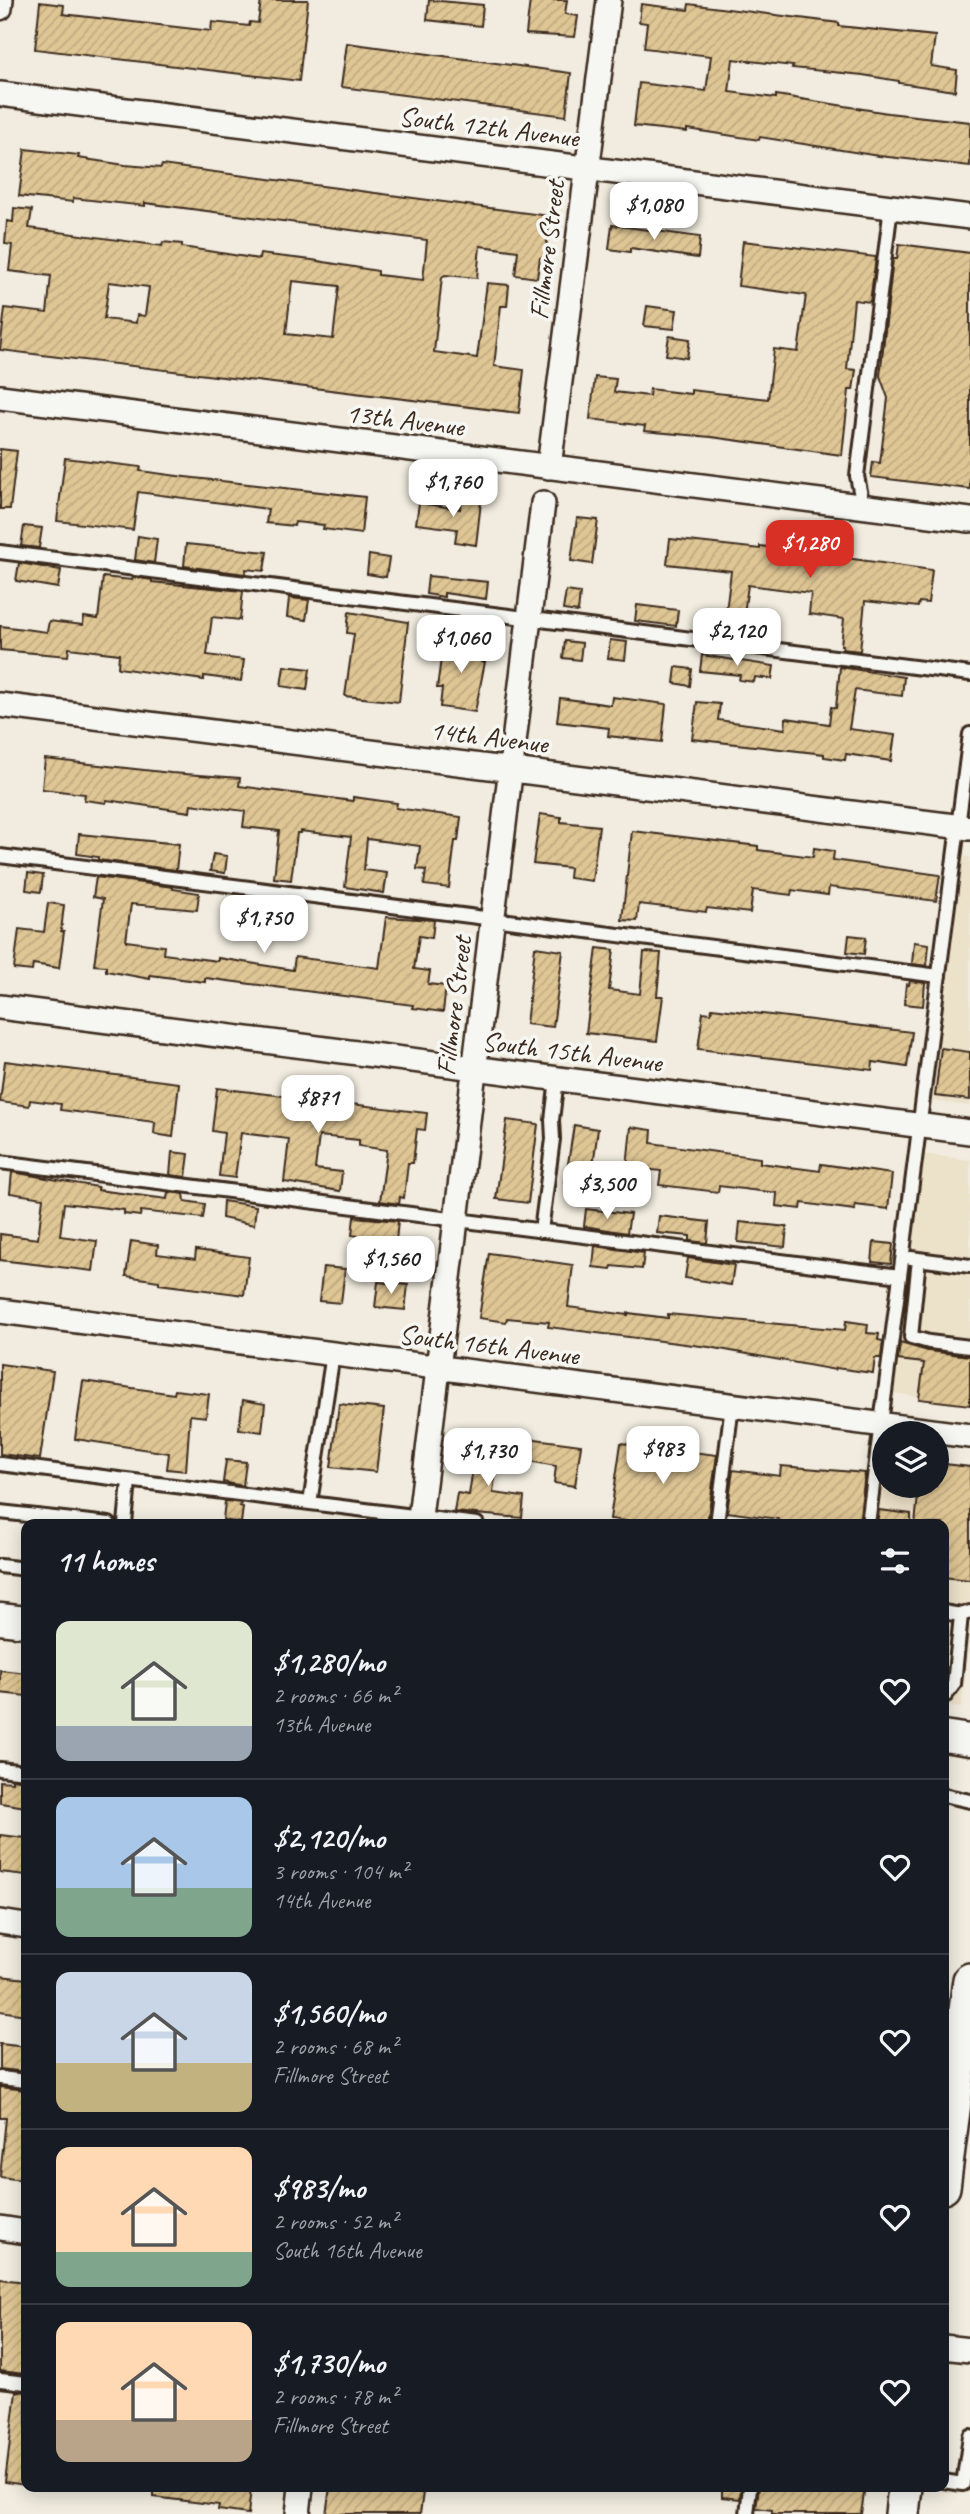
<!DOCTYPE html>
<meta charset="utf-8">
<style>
:root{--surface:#171b24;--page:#242831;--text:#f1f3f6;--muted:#9ea1a6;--line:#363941;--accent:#d93025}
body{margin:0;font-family:Caveat,sans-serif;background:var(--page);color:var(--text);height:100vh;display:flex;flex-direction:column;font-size:26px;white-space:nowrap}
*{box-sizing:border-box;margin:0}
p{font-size:23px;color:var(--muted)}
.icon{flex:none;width:38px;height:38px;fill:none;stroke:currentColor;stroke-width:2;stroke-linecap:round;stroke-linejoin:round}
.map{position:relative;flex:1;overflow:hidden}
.details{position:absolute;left:21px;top:1519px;width:928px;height:973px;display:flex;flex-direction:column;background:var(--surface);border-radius:14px;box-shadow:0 4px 18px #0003}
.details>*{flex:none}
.tools{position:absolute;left:872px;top:1421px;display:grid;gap:14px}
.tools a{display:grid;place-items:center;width:77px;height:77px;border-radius:50%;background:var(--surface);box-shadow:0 4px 18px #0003;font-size:35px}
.price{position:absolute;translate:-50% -60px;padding:0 16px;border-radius:14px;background:#fff;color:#222;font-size:23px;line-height:46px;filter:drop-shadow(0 2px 4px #0008)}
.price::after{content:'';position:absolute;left:50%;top:42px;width:21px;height:16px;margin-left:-10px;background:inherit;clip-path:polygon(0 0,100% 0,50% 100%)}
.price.current{background:var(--accent);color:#fff}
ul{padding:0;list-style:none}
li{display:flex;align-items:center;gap:21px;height:175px;padding:0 35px}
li+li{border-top:2px solid var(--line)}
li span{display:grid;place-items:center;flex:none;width:196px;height:140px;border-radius:14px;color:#555}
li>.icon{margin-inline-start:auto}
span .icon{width:84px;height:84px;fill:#fffc;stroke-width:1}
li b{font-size:30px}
h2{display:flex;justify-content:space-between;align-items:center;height:84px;padding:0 35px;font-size:30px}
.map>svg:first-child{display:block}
</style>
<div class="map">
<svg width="970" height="2514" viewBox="0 0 970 2514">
<defs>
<pattern id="building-hatch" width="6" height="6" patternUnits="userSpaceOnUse" patternTransform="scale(1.75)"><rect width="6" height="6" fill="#dfc695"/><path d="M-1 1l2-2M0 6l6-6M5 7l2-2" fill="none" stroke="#c0aa80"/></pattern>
</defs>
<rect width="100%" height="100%" fill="#f1ecdf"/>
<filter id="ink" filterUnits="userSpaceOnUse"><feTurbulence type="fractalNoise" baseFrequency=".0143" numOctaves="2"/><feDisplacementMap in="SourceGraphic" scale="14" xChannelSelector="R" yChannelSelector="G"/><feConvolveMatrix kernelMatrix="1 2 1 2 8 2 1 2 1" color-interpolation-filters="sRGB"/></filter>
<g filter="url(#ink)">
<path fill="#ece1c9" d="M959,856L970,857V1106L931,1101Z
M923,1154L970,1160V1405L894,1393Z
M884,1461V1486H936L970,1468V1635L961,1708L943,1705V1524H876Z"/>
<path fill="url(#building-hatch)" stroke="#3b2a1e" stroke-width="2" fill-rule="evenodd" d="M261,0H308L299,81L35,49L40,2L64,5L63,14L211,31L212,22L249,26L250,22L258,23Z
M429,0L483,5L481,26L427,20Z
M530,0H567L565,14L578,16L575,37L526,34Z
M641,4L688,10L689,4L839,23V26L935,36L931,66L957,70L955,91L899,83V81L863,75L792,68L793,66L733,59L729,92L776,98V95L888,113L970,122V166L879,156L760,137L759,140L687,129V132L634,126L639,83L706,91L711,56L644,48L647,23L639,22Z
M347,43L571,73L566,116L341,87Z
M25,149L79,155L78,158L125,165L161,168L162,165L550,216L545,259L540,258L537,278L515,275L518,251L480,246L477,278L445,275L442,277L434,352L477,358L487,283L509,285L507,306H501L494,366L524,370L519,413L0,350L5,308L47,313L51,276L9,271L12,245L5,244L7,221L13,222L14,208L32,210L29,228L162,246L163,242L182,244V247L259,259L260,254L312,260L378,271V275L423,280L427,240L145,203V206L73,198V202L19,196ZM292,281L339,286L333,339L286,334ZM109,282L149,287L145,316L137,315L136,323L104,319Z
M612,225L700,237L698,258L630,248V252L609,249Z
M743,241L876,257L870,302L854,300L847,369L856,370L853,390H849L842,455L711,437L644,431L645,426L590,419L595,377L616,379L614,392L649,396L650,389L691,394V390L768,399L774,349L798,352L806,295L738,286Z
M899,244L970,253V489L871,477L873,462L880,463L888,398L880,376L893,259H897Z
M647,306L677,310L674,329L644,326Z
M669,336L690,339L687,358L666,355Z
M0,449L17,451L10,509H0Z
M65,458L141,467L140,471L185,477L365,497L361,534L323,529L324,525L295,522L294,526L266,523L268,509L138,492L133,530L57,521Z
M461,499L481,502L476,545L455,542L457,529L416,524L419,503L460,509Z
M577,518L598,520L592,564L571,561Z
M24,526L42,528L39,548L21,546Z
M138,536L157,539L154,563L135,560Z
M670,539L760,549V546L932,570L928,603L919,602L918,607L865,601L860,651L842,649L843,645H841L844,619L809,614L811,593L748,585L744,614L726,612L731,571L667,564Z
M186,544L267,552L264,571L246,569L245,574L184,566Z
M369,555L389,558L386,577L367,574Z
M19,563L61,570L58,588L16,581Z
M428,576L488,582L486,599L444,593V597L426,594Z
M103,577L132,580L133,577L152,580V582L243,591L240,620L212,617L207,655L244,660L241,681L204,676V680L118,668L119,654L69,648L68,656L0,650V626L47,632L49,621L83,625L84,617L98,619Z
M566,591L580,593L578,612L563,610Z
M289,598L309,600L306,620L287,617Z
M637,605L678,610L676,626L635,621Z
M349,612L408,622L399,702L345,696L354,634L347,633Z
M449,638L484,642L482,662H485L475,712L440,707L442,688H437L442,651L447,652Z
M610,640L627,642L625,660L608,658Z
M565,641L582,643L580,660L563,658Z
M702,655L774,666L772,679L755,677L754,682L739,680L740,675L700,671Z
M284,666L310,669L307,690L281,686Z
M676,667L692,669L690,686L674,683Z
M840,667L904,677L902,696L855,690L849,729L895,735L891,761L846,754L845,760L824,757V754L692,739L697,702L720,704L718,720L785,729L786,718L829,724L831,707L836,708Z
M612,697L666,704L662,742L608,736L609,728L557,722L560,698L611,705Z
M45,759L171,773L240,778L239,786L353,801V797L397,803L396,808L461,817L458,841H455L449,888L424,885L426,870L417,869L420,846L367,839L364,870L387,873L384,893L345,887L351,837L300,831V833H297L291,880L274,878L279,831L243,827L245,811L191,804L190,812L107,800L106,803L84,800L85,794L42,789Z
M540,814L561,817V822L599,826L592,881L569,878L570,868L533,864Z
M632,831L758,846V850L813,857L814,848L834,851L833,860L940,875L936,901L829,887L828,895L792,890L791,895L753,890L750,913L707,908L706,912L639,904L637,921L622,920Z
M79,834L179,844L176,870L98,860V857L77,854Z
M213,854L227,856L225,873L210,871Z
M28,873L43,875L41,892L26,890Z
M96,877L173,887V889L199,893L197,910L131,904L126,941L164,946L163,954L218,961V958L293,970L295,957L379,968L386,917L434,920L432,938L419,936L414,969L430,971L428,984L446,986L443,1012L412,1008L413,1005L205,978V982L150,975V979L106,971V966L94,965L103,899L93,897Z
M232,899L259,903L260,899L277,902L274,921L230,916Z
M48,903L64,905L61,931L64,932L59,968L33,964L32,971L14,969L19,929L44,932Z
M849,935L866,937L864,954L847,952Z
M914,942L929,944L927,966L912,964Z
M535,947L563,951L553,1027L526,1024Z
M597,948L614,950L609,990L640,994L644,952L661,953L657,996H663L657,1041L586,1033Z
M910,981L925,983L923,1006L904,1004L906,984L909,985Z
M712,1008L912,1032L907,1067L873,1062L872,1070L698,1049L703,1012L711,1013Z
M941,1048L970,1052V1100L935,1096Z
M5,1061L179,1083L173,1137L154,1134L155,1122L60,1110L61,1104L30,1100L29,1106L0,1102Z
M217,1088L427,1113L425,1130L417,1129L413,1163H408L404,1198L400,1197L399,1204L380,1201L387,1150L359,1146V1140L319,1136L315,1169L342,1172L340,1191L284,1182L289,1139L241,1133L235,1178L219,1176L224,1133L212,1131Z
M507,1120L538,1124L528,1203L496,1199Z
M574,1125L598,1129L590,1187L565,1183Z
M631,1127L652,1130L651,1143L760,1158V1163L820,1171L821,1164L892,1174L888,1209L855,1205V1210L802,1203L801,1209L776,1206L777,1193L719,1186L718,1192L659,1185L661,1171L627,1167Z
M172,1152L189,1154L186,1177L170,1175Z
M12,1172L98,1187V1190L167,1199L168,1192L184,1194L185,1201L205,1204L203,1218L141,1211L140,1216L124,1214V1210L64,1203L60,1236L97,1241L93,1271L0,1260V1234L38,1239L43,1198L10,1193Z
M223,1201L256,1206L254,1225L222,1218Z
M586,1209L630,1214L627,1233L584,1226Z
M659,1216L709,1222L707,1243L690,1241V1236L657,1233Z
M354,1217L398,1221L396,1241L352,1235Z
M740,1222L787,1227L785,1247L738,1242Z
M131,1241L158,1245L157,1254L195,1259L196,1250L249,1257L244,1295L159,1284V1281L126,1276Z
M874,1242L893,1244L891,1264L872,1262Z
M595,1246L644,1253L642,1269L612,1266L611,1269L593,1267Z
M489,1253L573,1265L568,1307L628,1315V1313L668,1318V1314L845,1330L846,1321L868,1324L867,1333L879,1334L878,1340L883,1341L881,1358H875L873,1373L836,1368L835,1370L709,1347L548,1327L549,1322L507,1318L506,1322L479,1318Z
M688,1258L734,1265L731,1285L685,1278Z
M323,1267L345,1269L341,1303L319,1301Z
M378,1282L408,1285L405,1310L375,1307Z
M900,1343L928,1351L970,1356V1405L919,1399L924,1363L898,1360Z
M0,1364L53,1371L40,1459L0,1454Z
M83,1381L174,1394L175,1390L209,1394L206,1417L190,1415L186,1471L167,1469L169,1453L75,1439Z
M243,1400L265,1404L262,1432L239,1429Z
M339,1404L384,1409L376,1472L331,1467Z
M520,1437L581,1445L575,1486L554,1483L556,1466L517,1459Z
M477,1440L499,1443L493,1493L524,1497L522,1518L454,1512L457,1493L469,1495Z
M621,1443L717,1455L707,1524H650L610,1519Z
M226,1460L246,1462L243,1486L223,1482Z
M936,1463L970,1467V1580L943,1577V1524H915L919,1486H936Z
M781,1466L865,1473L859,1524H778V1519L727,1512L733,1470L780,1476Z
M225,1501L241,1503L240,1506L243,1507L241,1523L223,1520Z
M879,1510L911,1514V1524H877Z
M0,1670L26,1673V1696L0,1693Z
M12,1779L26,1781V1807L0,1803V1781L12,1782Z
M0,1835L26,1838V1875L0,1872Z
M0,1976L26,1979V2015L0,2011Z
M0,2044L26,2047V2072L0,2069Z
M0,2087L26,2090V2148L22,2180L0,2177L6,2118H0Z
M0,2279L26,2282L25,2374L0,2371Z
M16,2391L26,2392V2485L5,2482Z
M154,2487H248V2489H251L248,2514L218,2510L219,2505L154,2497Z
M330,2487L423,2493L420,2514H326Z
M722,2487H741L740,2499L722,2497Z
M759,2487H865L861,2514H772V2510L756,2508Z"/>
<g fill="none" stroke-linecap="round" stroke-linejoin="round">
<defs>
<path id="service" d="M863,506L857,476L891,207
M0,552L970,674
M0,856L939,976
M0,1162L900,1276
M541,1231L553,1139L552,1120L557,1079
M911,1258L970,1266
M919,1259L911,1337L929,1342L970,1347
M0,1464L477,1524
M310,1503L333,1354
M0,1512L109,1524
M125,1524L129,1481
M717,1524L732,1405
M868,1524L970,734
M0,1566L26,1569
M943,1612L961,1615L970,1612
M943,1694L946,1695L954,1684L961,1615
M0,1769L26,1772
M943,1795L970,1801
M0,2078L26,2081
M0,2380L26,2383
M943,2481L963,2484L970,2436
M747,2514L750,2487"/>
<path id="minor" d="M0,8L1,0
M0,94L970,217
M0,397L970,520
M549,467L609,0
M0,705L970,828
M0,1007L970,1132
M0,1311L970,1436
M420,1517L543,503
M0,1922L26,1926
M0,2228L26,2232
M943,2347L970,2350
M298,2514L301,2487"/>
<path id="tertiary" d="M0,1619L26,1622
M943,1736L970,1740"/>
<path id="secondary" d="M943,2187L970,1980
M902,2514L905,2487"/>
</defs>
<use href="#service" stroke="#3b2a1e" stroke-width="18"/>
<use href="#minor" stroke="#3b2a1e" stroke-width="28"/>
<use href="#tertiary" stroke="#3b2a1e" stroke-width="35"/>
<use href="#secondary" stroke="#3b2a1e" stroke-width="38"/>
<use href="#service" stroke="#f6f6f2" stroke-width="12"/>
<use href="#minor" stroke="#f6f6f2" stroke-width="23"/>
<use href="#tertiary" stroke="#f6f6f2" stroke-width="30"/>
<use href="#secondary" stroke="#f6f6f2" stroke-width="33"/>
</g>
</g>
<g text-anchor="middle" stroke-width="7" stroke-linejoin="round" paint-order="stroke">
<g font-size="28" fill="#3b2a1e" stroke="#f6f6f2">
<text transform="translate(489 126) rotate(7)" y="10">South 12th Avenue</text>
<text transform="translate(546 250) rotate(-83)" y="10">Fillmore Street</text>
<text transform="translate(405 419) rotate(7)" y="10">13th Avenue</text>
<text transform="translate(489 736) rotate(7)" y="10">14th Avenue</text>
<text transform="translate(453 1006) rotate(-83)" y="10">Fillmore Street</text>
<text transform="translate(572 1051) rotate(7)" y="10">South 15th Avenue</text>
<text transform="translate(489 1344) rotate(7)" y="10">South 16th Avenue</text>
</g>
</g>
</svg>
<div class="tools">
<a><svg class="icon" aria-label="layers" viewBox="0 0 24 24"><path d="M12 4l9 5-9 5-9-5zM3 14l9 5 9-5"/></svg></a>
</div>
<b class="price" style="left:654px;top:242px">$1,080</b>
<b class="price" style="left:453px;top:519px">$1,760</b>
<b class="price current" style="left:810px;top:580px">$1,280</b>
<b class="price" style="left:737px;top:668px">$2,120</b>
<b class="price" style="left:461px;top:675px">$1,060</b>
<b class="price" style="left:264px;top:955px">$1,750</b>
<b class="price" style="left:318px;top:1135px">$871</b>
<b class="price" style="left:607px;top:1221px">$3,500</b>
<b class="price" style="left:391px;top:1296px">$1,560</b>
<b class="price" style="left:663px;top:1486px">$983</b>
<b class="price" style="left:488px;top:1488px">$1,730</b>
<section class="details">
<h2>11 homes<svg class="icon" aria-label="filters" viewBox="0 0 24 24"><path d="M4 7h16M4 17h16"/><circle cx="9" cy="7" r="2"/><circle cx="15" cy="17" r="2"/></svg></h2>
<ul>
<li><span style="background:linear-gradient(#dfe7d0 75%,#9aa5b1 0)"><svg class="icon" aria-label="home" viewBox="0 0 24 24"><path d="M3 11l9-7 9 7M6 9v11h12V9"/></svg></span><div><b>$1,280/mo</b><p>2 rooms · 66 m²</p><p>13th Avenue</p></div><svg class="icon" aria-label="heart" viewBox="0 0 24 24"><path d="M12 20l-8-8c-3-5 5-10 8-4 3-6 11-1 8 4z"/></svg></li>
<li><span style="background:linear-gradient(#a9c7e8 65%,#7fa58c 0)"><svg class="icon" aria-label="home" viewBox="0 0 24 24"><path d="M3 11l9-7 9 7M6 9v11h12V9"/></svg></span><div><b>$2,120/mo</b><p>3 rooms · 104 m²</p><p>14th Avenue</p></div><svg class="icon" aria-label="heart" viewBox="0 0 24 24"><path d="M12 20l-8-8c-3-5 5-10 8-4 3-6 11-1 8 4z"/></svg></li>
<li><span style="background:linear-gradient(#c9d6e8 65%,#c2b280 0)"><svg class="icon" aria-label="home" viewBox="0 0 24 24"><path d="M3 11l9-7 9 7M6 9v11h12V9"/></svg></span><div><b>$1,560/mo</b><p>2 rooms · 68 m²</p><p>Fillmore Street</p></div><svg class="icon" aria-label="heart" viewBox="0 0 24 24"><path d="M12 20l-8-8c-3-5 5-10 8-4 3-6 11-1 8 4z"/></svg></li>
<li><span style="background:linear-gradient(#ffd9b3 75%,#7fa58c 0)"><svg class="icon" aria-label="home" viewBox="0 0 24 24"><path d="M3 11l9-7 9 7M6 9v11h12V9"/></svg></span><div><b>$983/mo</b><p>2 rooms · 52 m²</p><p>South 16th Avenue</p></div><svg class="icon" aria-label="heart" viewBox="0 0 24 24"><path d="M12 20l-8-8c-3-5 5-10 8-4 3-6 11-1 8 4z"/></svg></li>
<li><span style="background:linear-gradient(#ffd9b3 70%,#b9a48a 0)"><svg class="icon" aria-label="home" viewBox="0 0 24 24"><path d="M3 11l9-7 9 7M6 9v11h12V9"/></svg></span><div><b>$1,730/mo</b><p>2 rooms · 78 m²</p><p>Fillmore Street</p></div><svg class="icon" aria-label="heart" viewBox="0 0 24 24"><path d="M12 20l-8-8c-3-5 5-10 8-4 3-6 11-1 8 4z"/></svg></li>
</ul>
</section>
</div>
